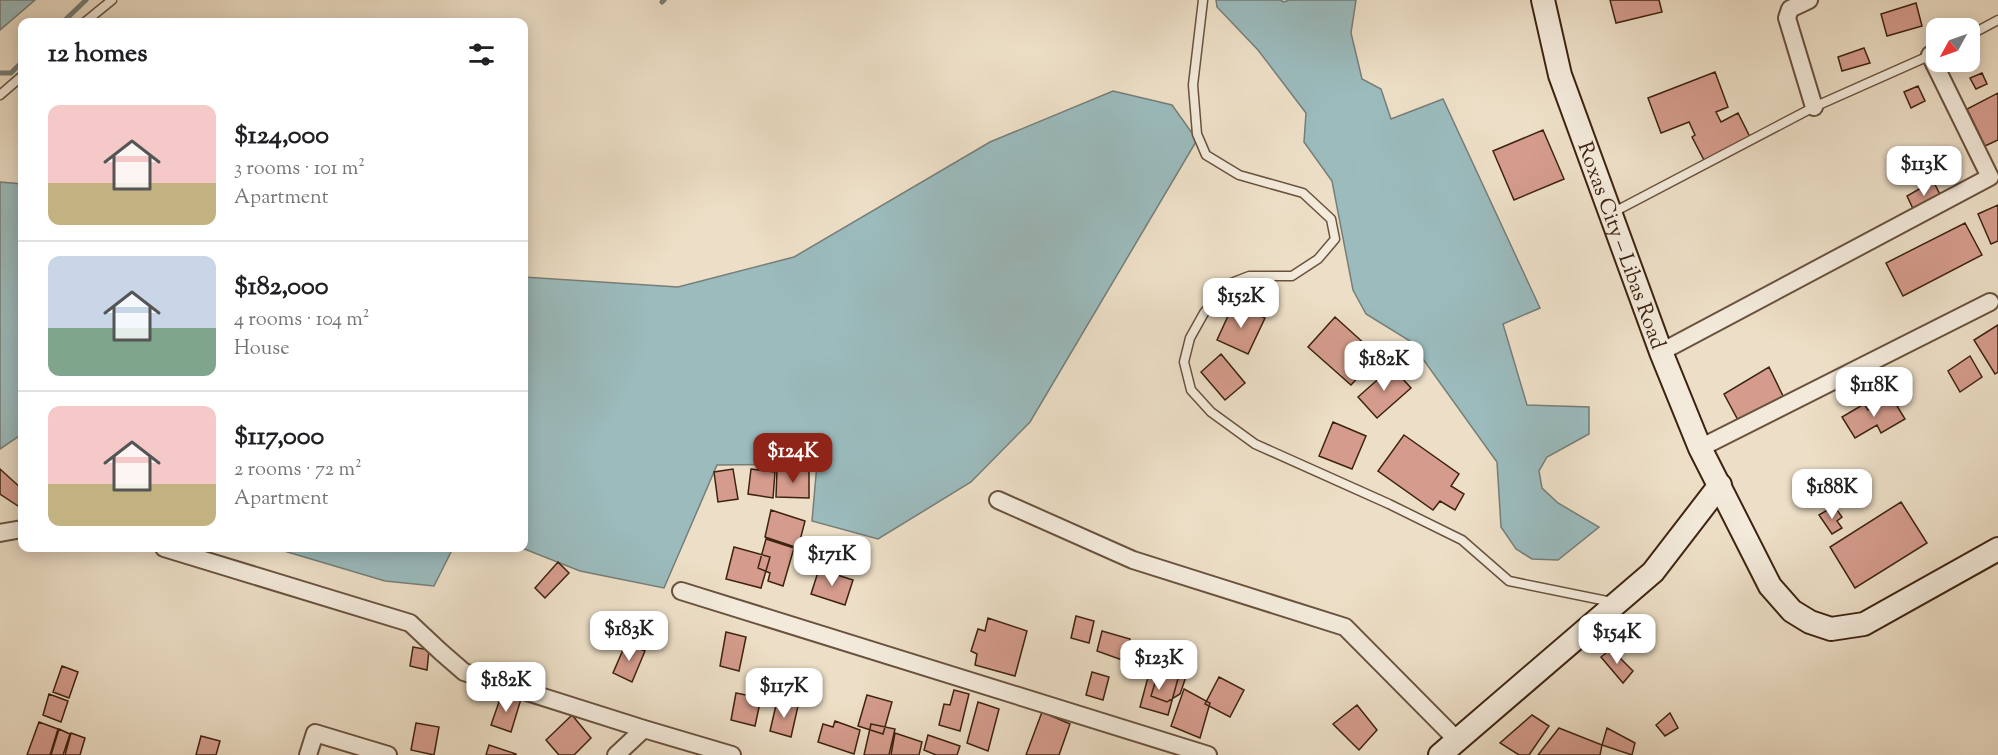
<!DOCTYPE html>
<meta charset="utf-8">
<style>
:root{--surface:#fff;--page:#f6f6f6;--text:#202124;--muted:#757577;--line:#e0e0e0;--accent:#8f2418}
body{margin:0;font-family:"Sorts Mill Goudy",serif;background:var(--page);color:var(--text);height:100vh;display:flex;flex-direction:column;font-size:22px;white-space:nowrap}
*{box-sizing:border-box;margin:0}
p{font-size:20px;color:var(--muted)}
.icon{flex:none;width:33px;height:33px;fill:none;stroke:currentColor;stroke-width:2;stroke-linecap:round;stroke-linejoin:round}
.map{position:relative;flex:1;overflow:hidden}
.drawer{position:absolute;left:18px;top:18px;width:510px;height:534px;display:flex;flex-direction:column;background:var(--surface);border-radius:12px;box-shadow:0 3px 15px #0003}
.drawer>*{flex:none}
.needle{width:39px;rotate:230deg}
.fabs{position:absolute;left:1926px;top:18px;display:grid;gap:12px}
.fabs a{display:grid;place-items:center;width:54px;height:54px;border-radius:12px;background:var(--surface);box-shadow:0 3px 15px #0003;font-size:30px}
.price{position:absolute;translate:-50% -51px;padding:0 14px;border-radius:12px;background:#fff;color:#222;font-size:20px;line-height:39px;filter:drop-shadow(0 2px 3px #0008)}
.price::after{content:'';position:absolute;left:50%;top:36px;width:18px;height:14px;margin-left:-9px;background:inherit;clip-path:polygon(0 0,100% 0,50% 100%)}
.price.active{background:var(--accent);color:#fff}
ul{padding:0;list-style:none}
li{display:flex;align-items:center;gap:18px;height:150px;padding:0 30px}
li+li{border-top:2px solid var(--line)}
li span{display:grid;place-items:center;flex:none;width:168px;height:120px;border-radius:12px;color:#555}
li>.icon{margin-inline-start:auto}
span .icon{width:72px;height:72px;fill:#fffc;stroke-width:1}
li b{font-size:26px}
h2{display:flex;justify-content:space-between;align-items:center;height:72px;padding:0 30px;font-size:26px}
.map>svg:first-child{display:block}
</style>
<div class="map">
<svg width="1998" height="755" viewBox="0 0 1998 755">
<rect width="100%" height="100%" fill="#eddfc7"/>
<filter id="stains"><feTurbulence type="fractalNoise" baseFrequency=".00333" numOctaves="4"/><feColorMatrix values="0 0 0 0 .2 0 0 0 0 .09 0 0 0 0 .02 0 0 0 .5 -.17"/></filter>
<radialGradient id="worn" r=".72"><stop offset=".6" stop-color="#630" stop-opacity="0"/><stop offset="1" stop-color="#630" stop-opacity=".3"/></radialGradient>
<path fill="#9bbbbd" stroke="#767e78" stroke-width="1.5" d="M0,0H35L0,30Z
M1216,0H1280L1284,2L1289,0H1356L1351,33L1362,79L1381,89L1391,119L1443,99L1540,308L1503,324L1527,405L1589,407V434L1547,457L1539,471L1542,488L1558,503L1599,527L1558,560L1532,559L1516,549L1501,527L1497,462L1410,341L1366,314L1353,290L1332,181L1304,142L1306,113L1258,50L1217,7Z
M1113,91L1172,105L1197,140L1030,422L971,482L878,539L812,521L817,464L717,465L664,588L580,571L522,548H524V277L678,287L794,257L990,142Z
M0,182L22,184V434L0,449Z
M274,548H453L434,586L385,581Z"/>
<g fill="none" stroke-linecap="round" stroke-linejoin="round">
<path stroke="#767e78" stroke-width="5" d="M662,2L664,0
M63,22L86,0
M0,73H11L22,62"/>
</g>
<path fill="#d59c8d" stroke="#3e2310" stroke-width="1.5" d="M1610,0H1659L1662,12L1616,23Z
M1916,3L1922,26L1887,36L1881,14Z
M1864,48L1870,63L1842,71L1838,57Z
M1715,72L1728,107L1716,112L1721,122L1738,113L1751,139L1705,162L1692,137L1695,135L1689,122L1661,133L1648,98Z
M1982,73L1987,84L1976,89L1970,78Z
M1918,86L1925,101L1911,108L1904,92Z
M1998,93V140L1985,146L1967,109Z
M1543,130L1564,179L1514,200L1493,151Z
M1933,181L1942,198L1915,213L1907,196Z
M1998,205V241L1991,244L1978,214Z
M1965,223L1982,255L1903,296L1886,263Z
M1234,303L1265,318L1248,354L1217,340Z
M1335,317L1378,356L1351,385L1308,347Z
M1998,325V372L1995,374L1974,340Z
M1221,354L1245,383L1225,400L1201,372Z
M1970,356L1982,377L1960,392L1948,371Z
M1392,367L1411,388L1377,418L1358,397Z
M1769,367L1783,396L1739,422L1724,394Z
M1891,396L1905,419L1881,433L1877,425L1855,438L1842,417L1864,404L1868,410Z
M1333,422L1366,436L1352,469L1319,456Z
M1404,435L1459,474L1451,486L1464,494L1455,510L1440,501L1433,510L1378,471Z
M0,469L22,489V499L18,506L0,494Z
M733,469L738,499L718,502L714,472Z
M751,469L775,472L773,498L748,494Z
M777,469L809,470V498L776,497Z
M1901,502L1927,543L1855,588L1830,547Z
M1834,506L1842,517L1837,521L1842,528L1832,534L1819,515Z
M771,510L805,521L798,548L765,537Z
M766,539L794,548L783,586L768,581L770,573L758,568Z
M734,547L770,557L761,588L726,579Z
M558,562L569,573L545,598L535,588Z
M819,569L853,580L845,605L811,594Z
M1076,616L1094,621L1089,643L1071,638Z
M988,618L1027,631L1015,676L975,665L977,654L971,651L978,629L985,631Z
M1102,631L1130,639L1125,661L1097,651Z
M726,632L746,637L739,671L720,666Z
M626,643L645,651L632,682L613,673Z
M413,647L429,650L427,670L410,666Z
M1611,649L1633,671L1623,683L1601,657Z
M1164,654L1182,662L1181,666L1189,668L1180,694L1167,702L1151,696Z
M62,666L78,672L69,698L53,692Z
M1151,666L1179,675L1168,715L1140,707Z
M799,670L819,675L812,704L792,697Z
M1092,672L1109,677L1103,700L1086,695Z
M1219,677L1244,690L1230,717L1205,704Z
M1184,689L1210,703L1200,738L1171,726Z
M954,690L969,694L960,731L939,725L944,704L950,705Z
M736,693L761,698L755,726L731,720Z
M49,694L68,701L61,722L43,715Z
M508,694L521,699L511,732L491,725L500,699L506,702Z
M867,695L892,702L883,734L858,726Z
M777,701L798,706L791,737L770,731Z
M978,702L999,709L988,751L967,743Z
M1357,705L1377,730L1359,750L1333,724Z
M1042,712L1070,724L1059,755H1026Z
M1670,713L1678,728L1665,736L1656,725Z
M572,715L591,738L574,755H559L546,740Z
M1532,715L1549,726L1529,755H1519L1500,743Z
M835,721L860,730L854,754L818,742L823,724L833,727Z
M39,722L58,729L50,755H27Z
M416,723L439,727L434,755L411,750Z
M871,724L895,729L889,755H864Z
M1559,728L1602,745L1600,755H1538Z
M1607,728L1635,743L1632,755L1602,745Z
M59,729L70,734L63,755H51Z
M71,733L85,738L80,755H65Z
M895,733L922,742L919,755H891Z
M928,735L960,746L957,755H936L924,750Z
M201,736L220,741L216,755H196Z
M489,745L516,754V755H486Z"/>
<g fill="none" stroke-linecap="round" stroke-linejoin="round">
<defs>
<path id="lane" d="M1203,0L1193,85L1197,134L1206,155L1239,175L1303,193L1331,219L1335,239L1318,259L1292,276H1249L1226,285L1204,313L1190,338L1184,362L1191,390L1211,412L1255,444L1389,504L1462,540L1509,581L1612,602
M85,22L112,0
M1970,35L1998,20
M0,95L22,76
M1612,213L1814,107L1931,55"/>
<path id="street" d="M1809,0L1790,9L1787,18L1814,107
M1661,352L1990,177L1930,55
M1700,448L1990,302
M998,500L1133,560L1345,627L1457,740
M0,533L22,529
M164,548L410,623L441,652L464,672L644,729L732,755
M681,591L1208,755
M308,755L315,733L388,755
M616,755L644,729"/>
<g id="secondary">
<path id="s1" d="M1543,0L1560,75L1661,352L1700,448L1770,586L1792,611L1810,622L1831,629L1864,624L1998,549"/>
<path d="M1440,755L1653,572L1720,485"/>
</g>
</defs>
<use href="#lane" stroke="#6a523e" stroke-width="11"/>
<use href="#street" stroke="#6a523e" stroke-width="20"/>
<use href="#secondary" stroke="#3e2310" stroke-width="26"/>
<use href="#lane" stroke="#f3eadb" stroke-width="8"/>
<use href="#street" stroke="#f3eadb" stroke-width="16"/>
<use href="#secondary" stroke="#f3eadb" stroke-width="22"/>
</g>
<g text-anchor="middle" stroke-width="5" stroke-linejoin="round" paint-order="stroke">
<g font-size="21" fill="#3e2310" stroke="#f3eadb">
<text dy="7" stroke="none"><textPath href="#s1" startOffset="258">Roxas City – Libas Road</textPath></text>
</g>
</g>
<rect width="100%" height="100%" filter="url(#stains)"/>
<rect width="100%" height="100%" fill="url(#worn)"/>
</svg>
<div class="fabs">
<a><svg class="needle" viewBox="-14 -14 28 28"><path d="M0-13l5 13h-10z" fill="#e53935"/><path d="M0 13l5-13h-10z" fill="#757577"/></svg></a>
</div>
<b class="price" style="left:1924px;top:197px">$113K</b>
<b class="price" style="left:1241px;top:329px">$152K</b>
<b class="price" style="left:1384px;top:392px">$182K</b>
<b class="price" style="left:1874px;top:418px">$118K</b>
<b class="price active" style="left:793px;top:484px">$124K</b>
<b class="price" style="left:1832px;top:520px">$188K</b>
<b class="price" style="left:832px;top:587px">$171K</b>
<b class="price" style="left:629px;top:662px">$183K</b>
<b class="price" style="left:1617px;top:665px">$154K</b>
<b class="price" style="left:1159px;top:691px">$123K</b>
<b class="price" style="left:506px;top:713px">$182K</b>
<b class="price" style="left:784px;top:719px">$117K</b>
<section class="drawer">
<h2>12 homes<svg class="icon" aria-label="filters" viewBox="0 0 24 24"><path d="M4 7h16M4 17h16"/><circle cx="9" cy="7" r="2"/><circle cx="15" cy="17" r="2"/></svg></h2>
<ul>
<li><span style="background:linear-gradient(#f6c9c9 65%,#c2b280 0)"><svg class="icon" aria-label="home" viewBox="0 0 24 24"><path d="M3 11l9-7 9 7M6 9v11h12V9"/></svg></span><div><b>$124,000</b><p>3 rooms · 101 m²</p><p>Apartment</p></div></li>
<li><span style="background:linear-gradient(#c9d6e8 60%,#7fa58c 0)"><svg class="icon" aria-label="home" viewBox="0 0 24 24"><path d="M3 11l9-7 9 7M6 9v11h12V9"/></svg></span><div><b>$182,000</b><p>4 rooms · 104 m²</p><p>House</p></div></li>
<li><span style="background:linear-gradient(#f6c9c9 65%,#c2b280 0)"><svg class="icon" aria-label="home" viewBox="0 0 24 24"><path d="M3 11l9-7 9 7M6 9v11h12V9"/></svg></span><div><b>$117,000</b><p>2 rooms · 72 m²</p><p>Apartment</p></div></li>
</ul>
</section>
</div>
